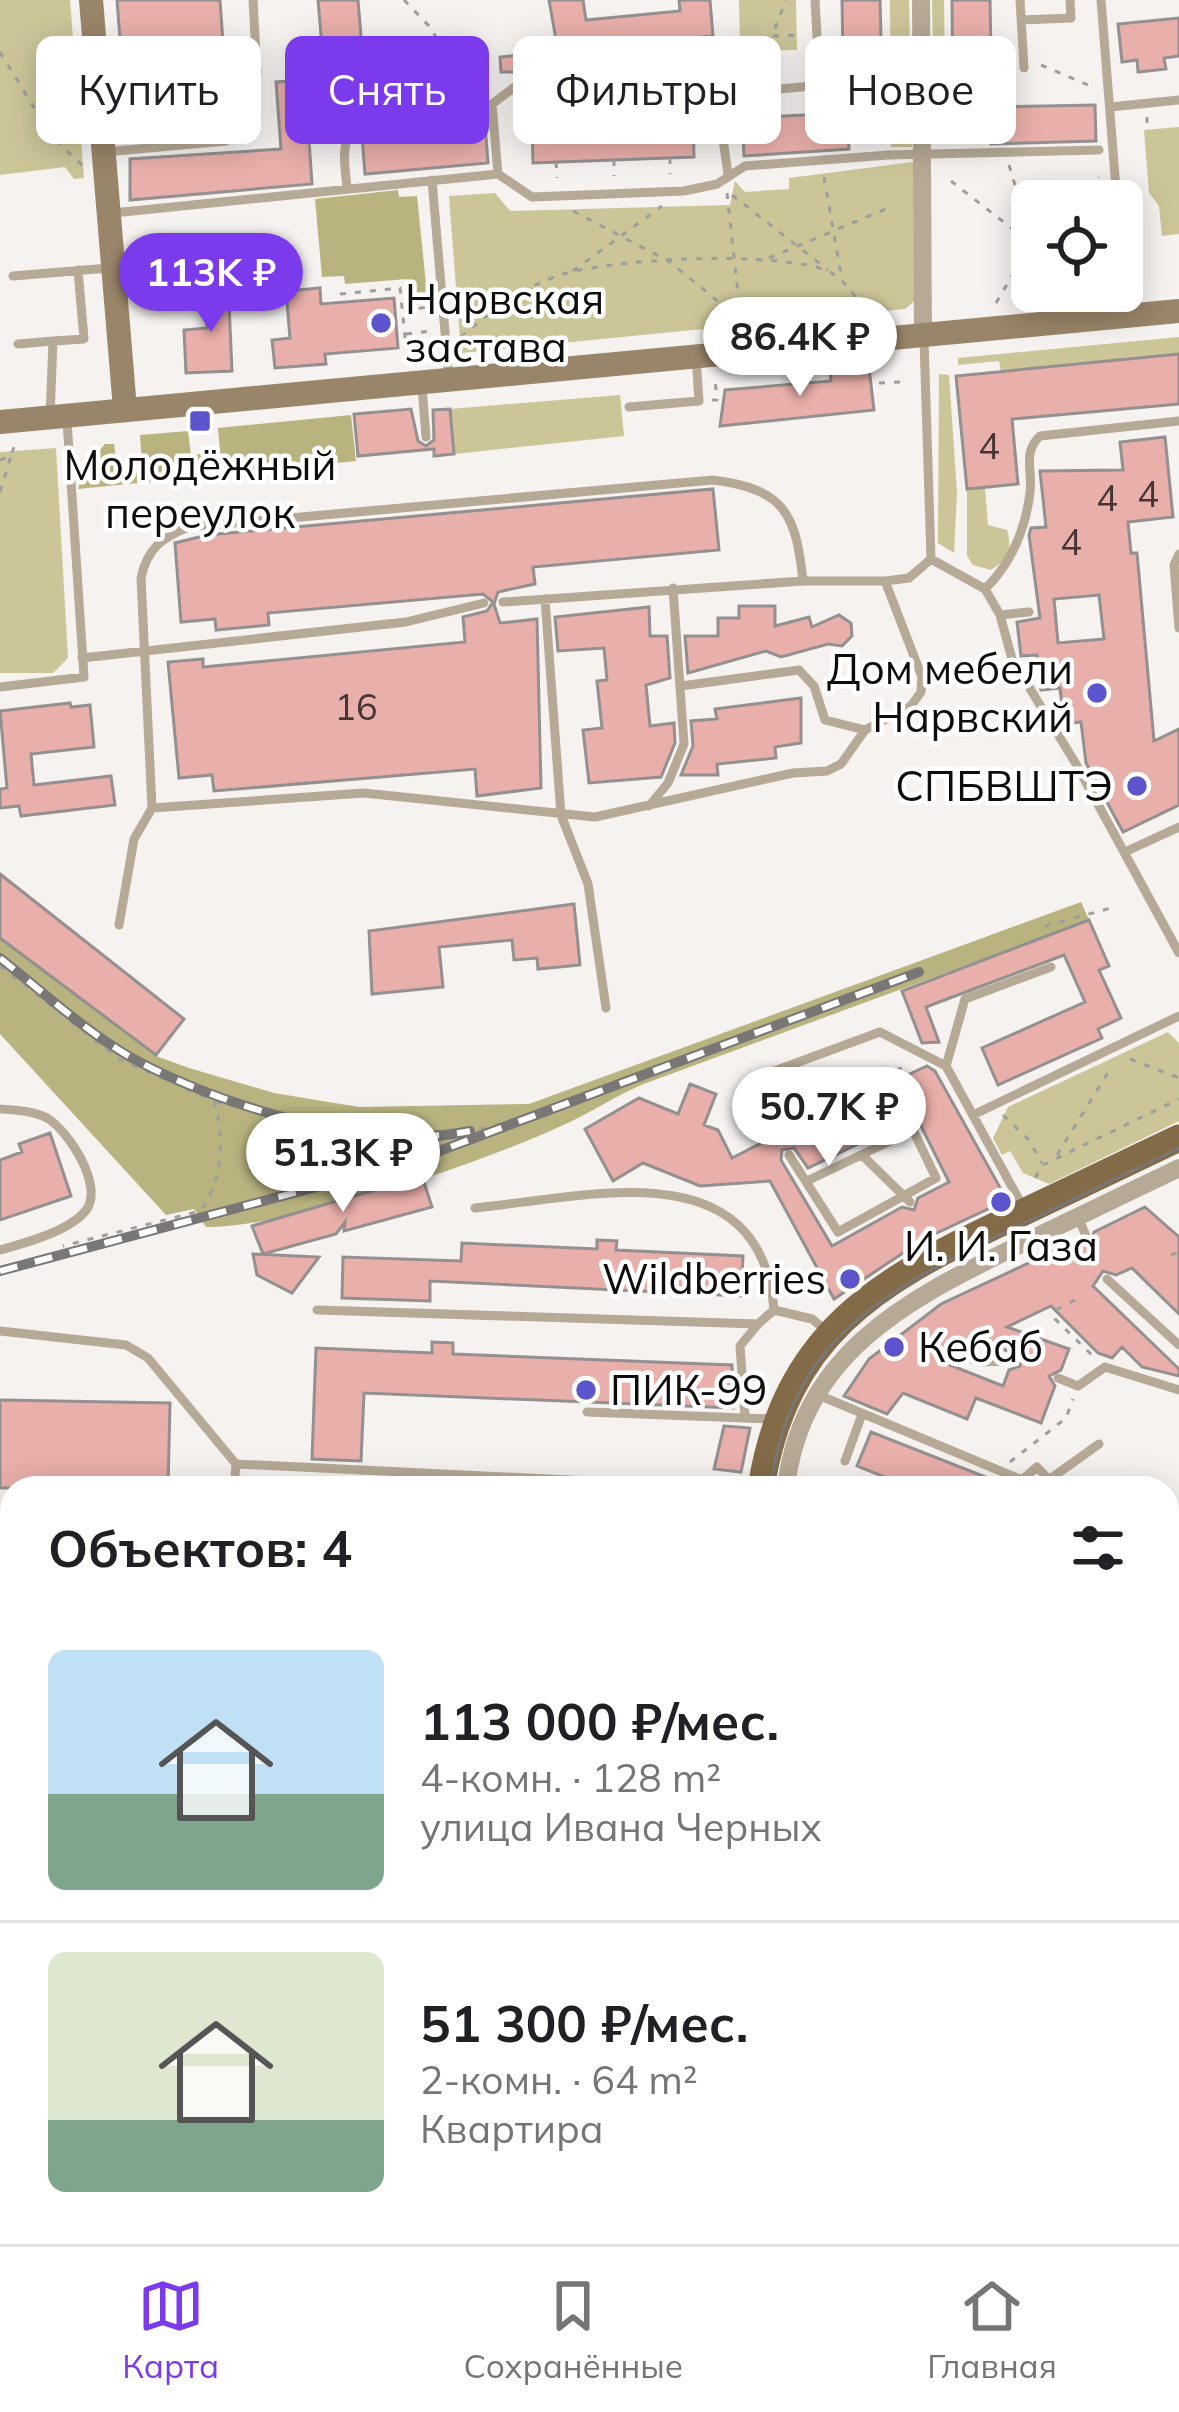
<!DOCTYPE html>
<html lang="ru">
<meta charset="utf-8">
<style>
:root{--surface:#fff;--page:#f2f2f2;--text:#202124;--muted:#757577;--line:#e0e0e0;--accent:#7c3aed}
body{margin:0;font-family:Mulish,sans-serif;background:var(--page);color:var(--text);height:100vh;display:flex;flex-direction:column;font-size:45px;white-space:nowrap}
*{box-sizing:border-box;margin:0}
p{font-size:39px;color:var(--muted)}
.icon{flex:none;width:66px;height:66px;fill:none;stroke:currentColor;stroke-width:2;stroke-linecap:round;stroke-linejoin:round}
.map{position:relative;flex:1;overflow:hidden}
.sheet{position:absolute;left:0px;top:1476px;width:1179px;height:768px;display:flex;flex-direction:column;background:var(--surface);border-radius:36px 36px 0 0;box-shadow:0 6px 30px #0003}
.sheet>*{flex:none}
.hud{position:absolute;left:36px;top:36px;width:1107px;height:108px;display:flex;gap:24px}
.tools{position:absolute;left:1011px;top:180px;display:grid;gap:24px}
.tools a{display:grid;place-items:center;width:132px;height:132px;border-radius:18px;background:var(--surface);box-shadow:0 6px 30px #0003;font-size:60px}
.price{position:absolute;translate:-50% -102px;padding:0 27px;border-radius:42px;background:#fff;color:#222;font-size:39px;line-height:78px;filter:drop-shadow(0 3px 6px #0008)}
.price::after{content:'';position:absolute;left:50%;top:72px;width:36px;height:27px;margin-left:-18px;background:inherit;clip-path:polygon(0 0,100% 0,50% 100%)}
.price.on{background:var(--accent);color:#fff}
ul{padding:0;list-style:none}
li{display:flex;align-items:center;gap:36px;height:300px;padding:0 48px}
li+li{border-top:3px solid var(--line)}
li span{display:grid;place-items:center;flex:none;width:336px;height:240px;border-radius:18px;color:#555}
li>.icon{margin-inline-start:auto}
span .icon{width:144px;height:144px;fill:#fffc;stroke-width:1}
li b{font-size:51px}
h2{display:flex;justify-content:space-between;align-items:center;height:144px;padding:0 48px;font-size:51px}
.chip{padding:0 42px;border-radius:18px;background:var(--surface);box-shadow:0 6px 30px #0003;font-size:42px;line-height:108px}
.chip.on{background:var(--accent);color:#fff}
.menu{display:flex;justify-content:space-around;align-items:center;height:168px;border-top:3px solid var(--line);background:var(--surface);font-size:33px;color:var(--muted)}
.menu a{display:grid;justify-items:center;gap:6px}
.menu .on{color:var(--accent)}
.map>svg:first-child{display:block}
</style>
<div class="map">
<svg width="1179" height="2244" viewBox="0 0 1179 2244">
<rect width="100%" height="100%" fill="#f5f2f0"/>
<path fill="#cbc598" d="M0,0H70L84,178L74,179L65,167L0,175Z
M739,0H796L797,50L740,51Z
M890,0H909L912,147H891Z
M932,0H944L946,144H935Z
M1179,127V234L1162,236L1159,206L1149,193L1144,130Z
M913,162L916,300L905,309L461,353L449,196L495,193L510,211L730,205L735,181L745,192L789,189V178Z
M1179,337V354L1001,372L999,361L958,365V358Z
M939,374L949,375L957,493L954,553L938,543Z
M620,395L624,436L454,454L450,409Z
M56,448L68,658L53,673H0V452Z
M985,487L988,525L1007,530C1013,549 1007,560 991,570L973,565L967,556V489Z
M1168,1032L1179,1043V1121L1049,1184L1023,1173L1010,1151L1002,1155L993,1138L1008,1107Z"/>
<path fill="#b9b380" d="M398,190L399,197L417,196L428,304L411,305L407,279L345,284L344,276L322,277L315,199Z
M351,415L356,461L78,489L85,468L105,444H114L117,466L142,464L140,435L188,431L191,455L220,452L218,428Z
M1081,902L1089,920L641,1085C618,1095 598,1108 576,1119C490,1161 299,1226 206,1227L194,1209L166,1215L0,1034V938L156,1056L189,1068L274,1093L359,1107L529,1104Z"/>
<path fill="#e9afaa" stroke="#949090" stroke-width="3" fill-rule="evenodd" d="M117,0H220L229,129L128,141Z
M318,0H358L366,95L324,98L325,110L307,111L312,184L130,200V159L281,149L276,82L306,80L304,47L322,46Z
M549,0H583L586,20L680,11L679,0H710L713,36L581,48L583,73L501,72L500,57L558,51Z
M842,0H880L883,112H844Z
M952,0H990L992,106L953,107Z
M1179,18V56L1164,58L1166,69L1138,72L1137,60L1122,62L1118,24Z
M1095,105L1096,141L991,144L990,107Z
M847,113L849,149L744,156L742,118Z
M693,118L694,157L533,163L532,125Z
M485,124L488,163L365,174L362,136Z
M206,281H228L232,371L186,373L184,330L207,328Z
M320,288L321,304L394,298L398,348L325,354L326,364L275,368L272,340L290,338L286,291Z
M1179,354V404L1012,419L1018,484L967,489L956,376Z
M869,368L874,410L720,426L725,390L831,381L830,371Z
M411,409L418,441L426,446L434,440L433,410L450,409L454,454L434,456V449L358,456L354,414Z
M1165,437L1173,517L1128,522L1131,553H1137L1154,741L1179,729V805L1123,832L1086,763L1081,722L1064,724L1060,688L1041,690L1037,655L1021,656L1017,622L1040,618L1029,535L1031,528L1046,527L1040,471L1123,470L1120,442ZM1099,595L1104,639L1058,643L1054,599Z
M713,489L719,550L533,567L535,584L498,592L494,604L500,623L537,619L541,788L477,796L475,769L214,791L212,775L179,778L168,662L203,659V667L465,642L463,617L487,611L493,602L483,594L268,613L269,625L216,630L215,619L181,622L175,543L207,535Z
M739,606H775V626L809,617L812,627L839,615L851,623L852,636L842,646L828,644L781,657L766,651L688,673L685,636H718V618H739Z
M649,607L650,636H667L670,678L646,685L650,726L674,723L675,743L661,777L589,783L583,730L602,728L597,681L607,680L604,648L558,651L555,617Z
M801,698V743L775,747L776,758L717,764L718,775H681L693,746L691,721L717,719L715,709Z
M70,703L71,707L90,705L94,747L31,754L34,785L111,776L115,805L21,816L19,806L0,808V789L7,788L0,711Z
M0,874L184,1019L156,1055L0,938Z
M574,904L580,965L538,969L537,958L514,960L512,940L439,947L443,987L372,994L369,931Z
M1089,920L1109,966L1099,970L1121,1018L1098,1029L1102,1038L998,1085L982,1048L1085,1002L1064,955L926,1007L939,1042L922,1043L902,991Z
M927,1066L935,1071L1007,1200L924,1239L834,1299L770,1181L700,1186L643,1163L613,1181L585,1129L639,1098L678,1114L690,1084L716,1094L704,1125L718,1130L732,1158L771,1138L784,1143L787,1131ZM916,1116L949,1182L918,1198L914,1210L902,1207L832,1246L781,1160L782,1150L794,1148L808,1168Z
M50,1133L71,1196L0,1220V1160L22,1152L19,1144Z
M422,1176L432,1207L344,1231L345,1222L336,1234L263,1254L252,1226Z
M1145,1207L1179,1237V1314L1132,1268L1116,1275L1103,1271L1093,1286L1179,1369V1376L1142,1367L1122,1347L1112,1358L1098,1353L1051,1306L1007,1327L1069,1349L1061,1370L1049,1376L1055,1386L1041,1423L976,1398L967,1419L903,1393L887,1414L844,1396L869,1359L941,1304L1078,1240L1090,1244L1094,1232ZM972,1339L1020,1355V1366L1009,1370L1003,1386L942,1362L950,1344L963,1346Z
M597,1240L617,1241L616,1250L743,1256L741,1296L430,1281V1301L342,1298L343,1257L461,1261L462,1243L597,1249Z
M253,1254L319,1257L292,1293L257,1275Z
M432,1342L453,1343V1354L732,1365L733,1408L364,1393L361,1461L312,1459L316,1348L432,1353Z
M0,1400L170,1403L168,1488H0Z
M724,1426L750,1428L741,1472L714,1469Z
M871,1432L1011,1487V1488H912L857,1466Z"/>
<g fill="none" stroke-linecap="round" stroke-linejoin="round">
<path stroke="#a09e9c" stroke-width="3" stroke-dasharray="6 9" stroke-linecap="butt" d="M404,0L430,27L469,93
M773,36L799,35
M0,52L52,137L83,166
M1041,65L1093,87
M741,78L772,36L786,0
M1147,117V130
M670,158V174
M614,160V176
M556,162L557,178
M1009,165L1018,195L1032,211
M824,177L842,280
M951,181L1032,244
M727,193L741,321
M732,195L828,270
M1080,201L1099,177
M573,211L670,262L749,327
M769,258L888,208
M573,271L662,206
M340,294L400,288L406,347
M996,303L1031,244
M404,310L430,307
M406,334L432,331
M461,337C488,313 520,290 554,277C604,258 777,250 828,271C846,279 858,302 871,318
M879,383L900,382
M712,400H717L715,379
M0,460L11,456L15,444
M0,492L11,456
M1045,926L1111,908
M0,966L119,1059L214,1101C225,1135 223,1182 200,1211L63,1246
M1130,1059L1179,1078
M216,1102L339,1131L446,1140L568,1103
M1003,1115L1028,1139L1042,1163
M787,1120L910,1064
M1057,1155L1112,1066
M1035,1178L1043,1165L1179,1099
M1171,1255L1179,1252
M1075,1300L1056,1310L1055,1319L1095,1358
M1010,1462L1066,1418L1073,1399
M623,2238L625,2232"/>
<path stroke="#b6a996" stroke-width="9" d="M1020,0L1024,68
M1101,0L1117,201
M1021,20L1071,18L1070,0
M718,95L811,86L819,72L815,0
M1110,107L1179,100
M105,152L226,141L248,129L257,73L253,0
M498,174L492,104L516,86L705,76L715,83L728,174
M432,180L449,379
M347,187C343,151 339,129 376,113L492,104
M113,213L498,174L532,197L684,191L717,184L745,166L888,155L1099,150
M1122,273L1126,312
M13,276L109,268
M924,340L931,559L985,589L1000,615L1012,659L1076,764L1179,953
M18,344L53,341
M422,387L426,437
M629,407L699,401L696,357
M50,417L53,341L84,339L78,270
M1179,554L1174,565L1179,628
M985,589C1011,564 1026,528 1030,492C1033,470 1022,453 1040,436L1179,421
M545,599L561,815L588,884L606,1008
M503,602L803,581H885L909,578L931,559
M1000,615L1029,612
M82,658L406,622L484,603
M681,686L799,670L814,686L825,720L865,730
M0,687L84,677L67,421
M649,806L668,783L684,744L673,588
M152,808L364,793L595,817L793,773L827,771L841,764L865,730L911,706L921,692L922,677L885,581
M1127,851L1179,827
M119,925L134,839L152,808L141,578C147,549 162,537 189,527L713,480C784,489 796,513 803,581
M946,1066L965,999L1051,967
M0,1109C15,1110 34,1111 47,1118C69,1131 103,1185 87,1209C71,1231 25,1243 0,1250
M973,1115L1179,1016
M779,1135L764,1100L761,1076L880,1032L946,1066L1023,1207
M789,1155L838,1232L936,1178L913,1130L809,1180
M862,1155L910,1202
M475,1208C586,1197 761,1148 774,1310
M1078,1217L1086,1236
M1107,1279L1179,1345
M317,1310L758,1324L774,1310
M774,1310L812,1319L828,1332
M0,1331L126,1345L148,1358L236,1464
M955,1352L980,1362L1013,1361
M1058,1378L1078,1386L1105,1367L1179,1390
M816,1394L1022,1480L1028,1488
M587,1412L772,1419
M745,1416L740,1346L758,1324
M845,1461L861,1417
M1050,1479L1099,1444
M1022,1480L1037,1467L1057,1488
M234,1488L236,1464L734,1488
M0,1553H12
M1167,1587L1179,1578
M1167,1680L1179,1673
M7,1727L12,1729
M0,1788L12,1790
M1167,1809L1179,1818
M1167,1848L1179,1829
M1167,1936L1179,1944
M1167,2039L1179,2051
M758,2232L819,2244
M1068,2232L1074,2244
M10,2244L16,2232
M119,2244L125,2232
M865,2244L895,2237"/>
<path stroke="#b6a996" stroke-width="18" d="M921,0L923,337
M786,1488C801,1355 906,1300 1013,1248C1069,1221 1124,1194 1179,1168"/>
<path stroke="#998569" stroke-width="24" d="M91,0L125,409
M0,422L1179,311"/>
<path stroke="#836b48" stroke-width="27" d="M761,1488C785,1336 874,1283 1003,1222C1062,1194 1120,1166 1179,1138
M1167,1991L1179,1979
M700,2244L701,2232
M725,2244L727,2232"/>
<path stroke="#797776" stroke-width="3" d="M771,1488C788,1341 886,1290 1006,1232C1063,1204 1121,1176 1179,1148
M707,2244L708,2232"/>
<defs>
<path id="rail" d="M0,958C43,992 85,1031 132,1058C219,1106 371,1152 470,1131
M0,1271L410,1162L919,972"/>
</defs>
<use href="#rail" stroke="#797776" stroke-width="10"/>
<use href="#rail" stroke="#fff" stroke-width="6" stroke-dasharray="18" stroke-linecap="butt"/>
</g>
<g fill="#5d55cd" stroke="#fff" stroke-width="4.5">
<circle cx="381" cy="323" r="12"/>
<rect x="188" y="409" width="24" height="24" rx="6"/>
<circle cx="1097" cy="693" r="12"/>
<circle cx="1137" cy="786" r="12"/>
<circle cx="1001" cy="1202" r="12"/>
<circle cx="850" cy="1279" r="12"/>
<circle cx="894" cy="1347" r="12"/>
<circle cx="586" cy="1390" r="12"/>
</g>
<g text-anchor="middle" stroke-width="9" stroke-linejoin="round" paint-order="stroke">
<g font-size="36" fill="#453634">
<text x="989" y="459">4</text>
<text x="1148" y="507">4</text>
<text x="1107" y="511">4</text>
<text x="1071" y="555">4</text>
<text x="356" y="720">16</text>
</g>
<g font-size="42" fill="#0e0d0c" stroke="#fff" text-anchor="start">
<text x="405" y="314">Нарвская<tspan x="405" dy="48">застава</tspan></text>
<text x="200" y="480" text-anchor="middle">Молодёжный<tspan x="200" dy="48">переулок</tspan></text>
<text x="1073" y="684" text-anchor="end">Дом мебели<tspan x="1073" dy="48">Нарвский</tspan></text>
<text x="1113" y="801" text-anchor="end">СПБВШТЭ</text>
<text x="1001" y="1261" text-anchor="middle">И. И. Газа</text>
<text x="826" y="1294" text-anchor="end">Wildberries</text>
<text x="918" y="1362">Кебаб</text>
<text x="610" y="1405">ПИК-99</text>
</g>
</g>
</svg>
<div class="tools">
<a><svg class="icon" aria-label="locate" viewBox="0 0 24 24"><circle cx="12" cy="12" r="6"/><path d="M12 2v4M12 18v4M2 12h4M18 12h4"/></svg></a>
</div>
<b class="price on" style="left:211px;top:335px">113K ₽</b>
<b class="price" style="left:800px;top:399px">86.4K ₽</b>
<b class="price" style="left:829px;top:1169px">50.7K ₽</b>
<b class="price" style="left:343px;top:1215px">51.3K ₽</b>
<div class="hud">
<a class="chip">Купить</a>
<a class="chip on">Снять</a>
<a class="chip">Фильтры</a>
<a class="chip">Новое</a>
</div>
<section class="sheet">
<h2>Объектов: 4<svg class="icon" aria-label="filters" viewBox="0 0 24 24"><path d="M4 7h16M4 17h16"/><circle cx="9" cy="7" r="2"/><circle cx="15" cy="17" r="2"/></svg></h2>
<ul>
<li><span style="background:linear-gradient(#bfe0f5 60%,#7fa58c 0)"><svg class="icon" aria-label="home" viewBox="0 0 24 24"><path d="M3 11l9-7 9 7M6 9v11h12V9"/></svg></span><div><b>113 000 ₽/мес.</b><p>4-комн. · 128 m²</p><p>улица Ивана Черных</p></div></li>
<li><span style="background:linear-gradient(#dfe7d0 70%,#7fa58c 0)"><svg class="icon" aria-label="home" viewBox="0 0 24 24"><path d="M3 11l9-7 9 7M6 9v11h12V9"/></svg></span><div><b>51 300 ₽/мес.</b><p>2-комн. · 64 m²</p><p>Квартира</p></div></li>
</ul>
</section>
</div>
<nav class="menu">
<a class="on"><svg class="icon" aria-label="map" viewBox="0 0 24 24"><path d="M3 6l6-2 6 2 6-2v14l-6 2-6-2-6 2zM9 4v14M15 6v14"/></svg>Карта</a>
<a><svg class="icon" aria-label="saved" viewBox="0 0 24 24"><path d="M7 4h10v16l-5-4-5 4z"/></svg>Сохранённые</a>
<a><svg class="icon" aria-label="home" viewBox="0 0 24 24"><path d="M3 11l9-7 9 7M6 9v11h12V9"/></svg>Главная</a>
</nav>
